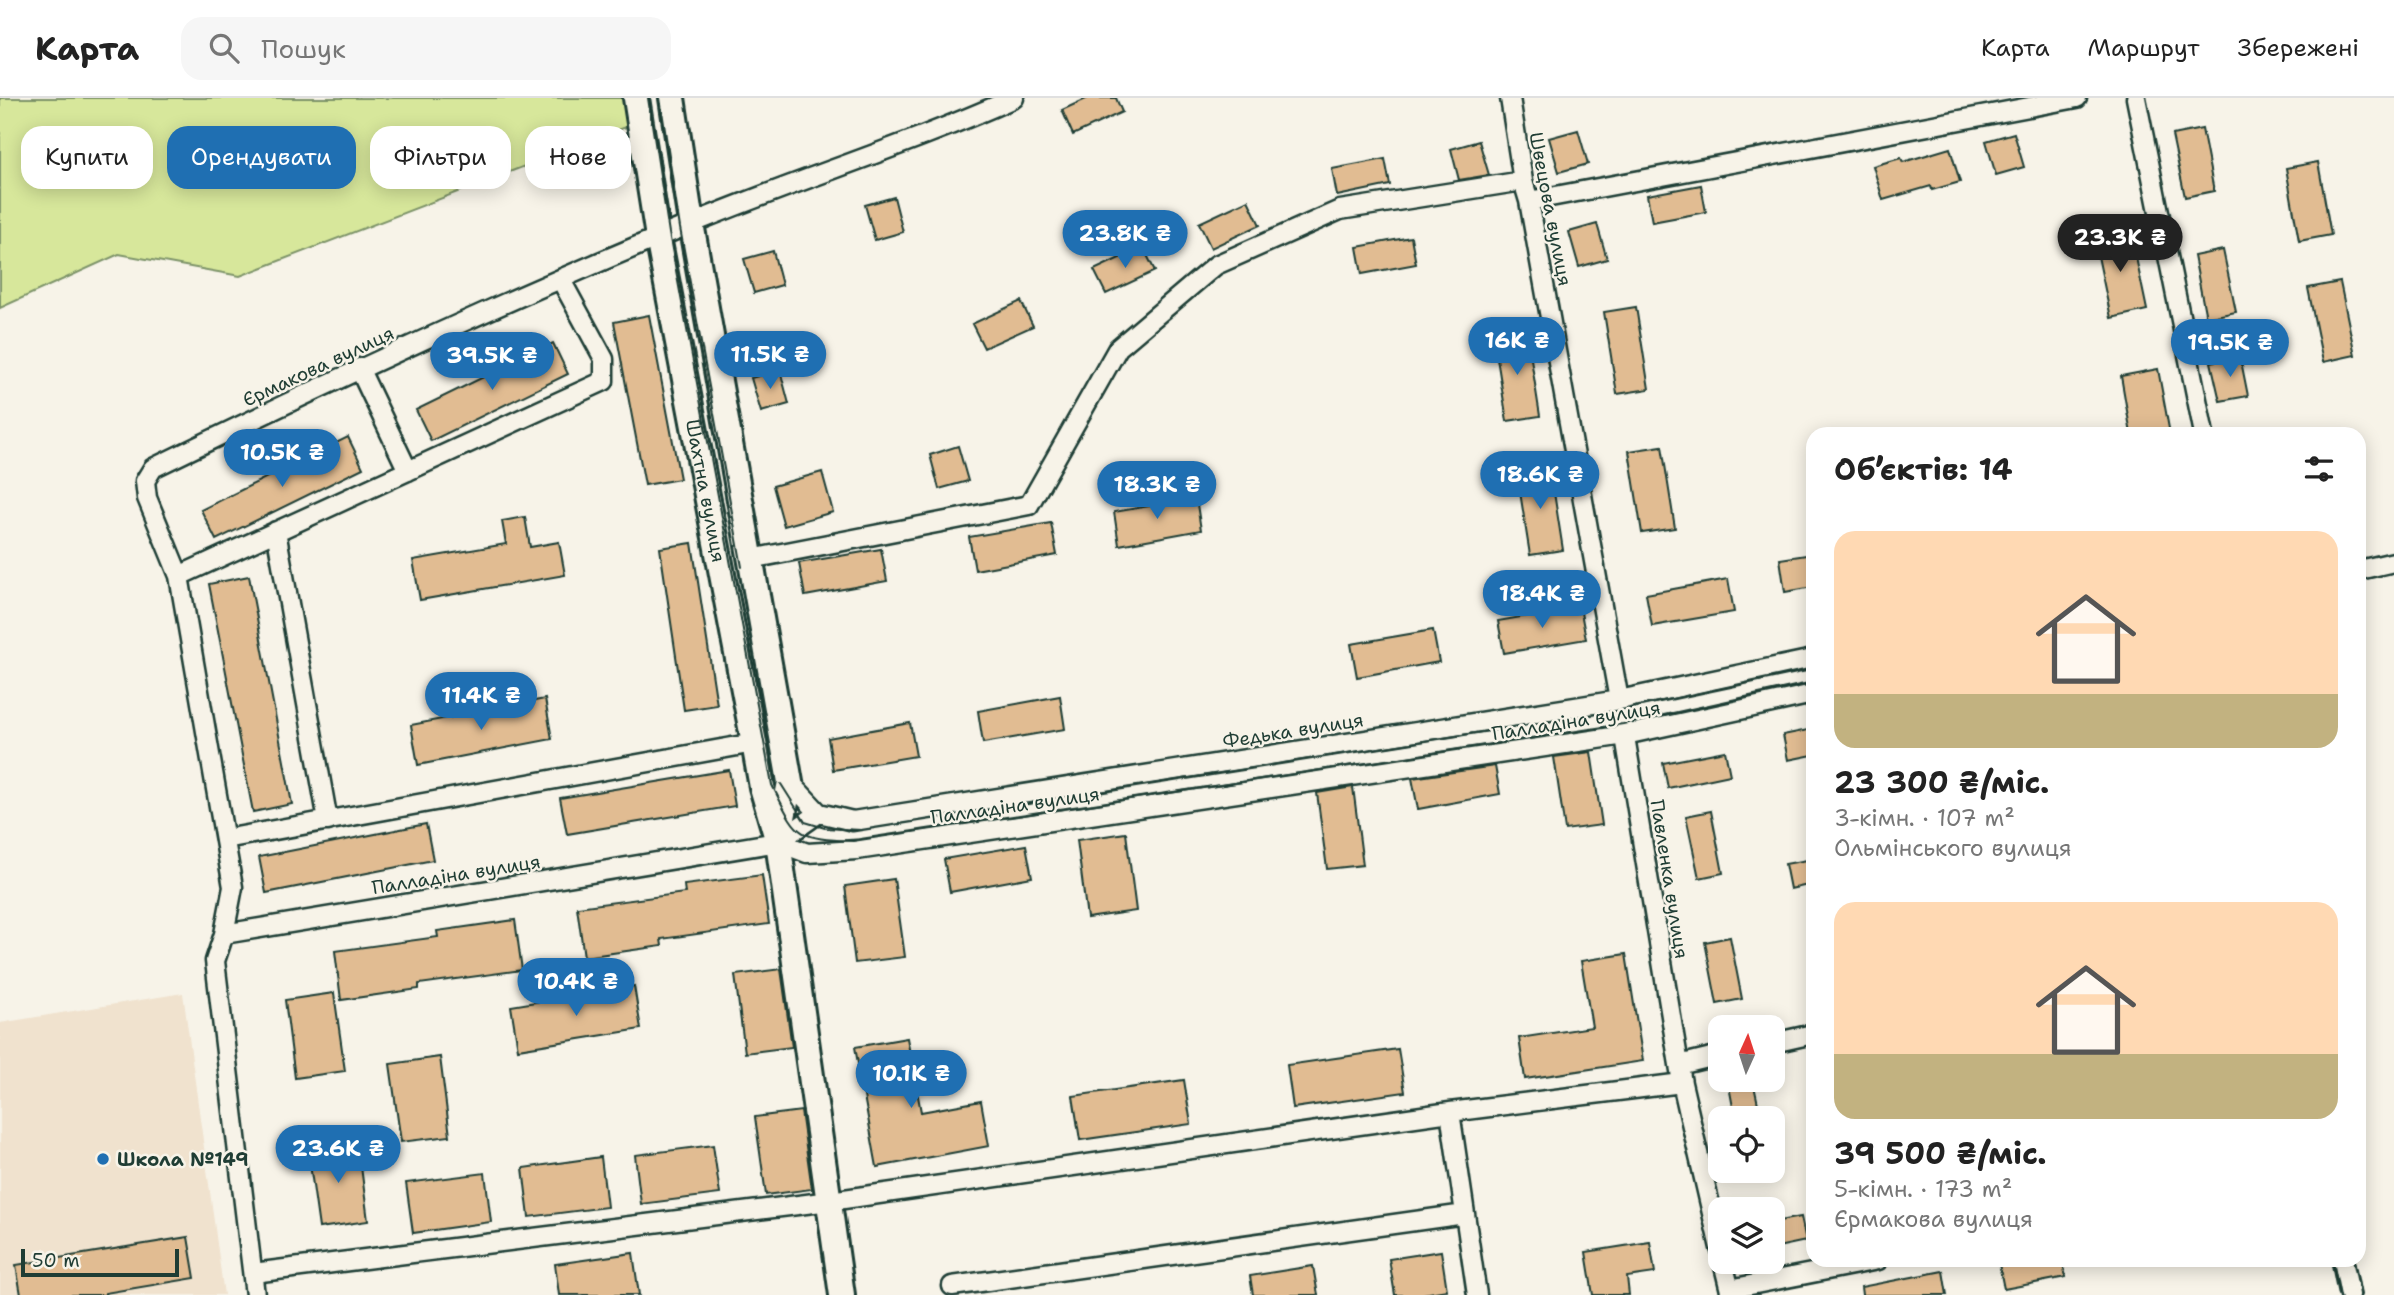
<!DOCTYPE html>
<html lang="uk">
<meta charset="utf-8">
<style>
:root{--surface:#fff;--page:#f6f6f6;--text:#222;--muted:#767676;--line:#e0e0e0;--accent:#1f6fb2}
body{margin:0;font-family:"Shantell Sans",sans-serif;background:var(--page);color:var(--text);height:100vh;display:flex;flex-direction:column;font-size:26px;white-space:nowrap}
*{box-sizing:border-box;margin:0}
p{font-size:23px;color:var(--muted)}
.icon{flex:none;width:38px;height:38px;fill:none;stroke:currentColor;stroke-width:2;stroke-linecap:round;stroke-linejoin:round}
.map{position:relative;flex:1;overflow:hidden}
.sheet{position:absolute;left:1806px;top:329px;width:560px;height:840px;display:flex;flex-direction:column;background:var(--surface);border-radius:21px;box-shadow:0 4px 18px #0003}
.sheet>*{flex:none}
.hud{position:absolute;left:21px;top:28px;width:665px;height:63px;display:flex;gap:14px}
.needle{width:46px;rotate:3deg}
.fabs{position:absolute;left:1708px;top:917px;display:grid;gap:14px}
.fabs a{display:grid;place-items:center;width:77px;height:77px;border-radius:14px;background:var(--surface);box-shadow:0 4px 18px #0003;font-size:35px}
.scale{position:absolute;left:21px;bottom:18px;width:158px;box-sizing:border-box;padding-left:7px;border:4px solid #1f3d34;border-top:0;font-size:19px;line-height:24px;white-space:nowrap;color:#1f3d34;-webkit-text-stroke:5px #f7f3e8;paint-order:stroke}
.price{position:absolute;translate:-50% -60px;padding:0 16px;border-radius:24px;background:var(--accent);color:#fff;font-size:23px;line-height:46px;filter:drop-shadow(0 2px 4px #0008)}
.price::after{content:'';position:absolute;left:50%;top:42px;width:21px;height:16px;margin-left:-10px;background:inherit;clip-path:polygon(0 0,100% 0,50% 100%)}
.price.selected{background:#222;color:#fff}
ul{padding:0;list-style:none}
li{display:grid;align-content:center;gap:14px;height:371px;padding:0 28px}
li span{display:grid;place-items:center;height:217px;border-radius:21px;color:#555}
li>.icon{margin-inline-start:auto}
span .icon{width:126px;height:126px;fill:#fffc;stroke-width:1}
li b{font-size:30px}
h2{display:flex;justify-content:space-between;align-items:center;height:84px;padding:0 28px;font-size:30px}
.pill{padding:0 24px;border-radius:21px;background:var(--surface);box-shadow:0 4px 18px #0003;font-size:24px;line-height:63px}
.pill.selected{background:var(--accent);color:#fff}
header{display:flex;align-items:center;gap:42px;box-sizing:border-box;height:98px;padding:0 35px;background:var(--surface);border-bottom:2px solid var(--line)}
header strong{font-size:33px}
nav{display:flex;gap:38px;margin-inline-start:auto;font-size:24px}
.search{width:490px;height:63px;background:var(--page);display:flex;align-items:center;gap:18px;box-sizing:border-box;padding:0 24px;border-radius:21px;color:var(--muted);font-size:26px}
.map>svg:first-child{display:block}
</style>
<header>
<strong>Карта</strong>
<div class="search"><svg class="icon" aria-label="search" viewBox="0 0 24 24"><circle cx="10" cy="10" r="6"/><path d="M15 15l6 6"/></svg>Пошук</div>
<nav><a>Карта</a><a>Маршрут</a><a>Збережені</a></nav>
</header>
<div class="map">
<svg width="2394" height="1197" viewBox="0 0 2394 1197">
<rect width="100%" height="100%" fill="#f7f3e8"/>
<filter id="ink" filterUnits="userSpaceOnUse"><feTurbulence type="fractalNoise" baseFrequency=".0143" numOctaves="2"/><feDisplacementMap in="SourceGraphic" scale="14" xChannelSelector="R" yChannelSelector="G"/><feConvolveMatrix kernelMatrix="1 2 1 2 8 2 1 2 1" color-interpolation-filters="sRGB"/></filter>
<g filter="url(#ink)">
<path fill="#f0e2ce" d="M183,895L224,1197H0V925Z"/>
<path fill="#d7e79b" stroke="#7b9268" stroke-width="2" d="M0,0H625L634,26L240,178L119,156L0,210Z"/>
<path fill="#e1bc92" stroke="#1f3d34" stroke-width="2" d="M1088,0H1116L1122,14L1073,37L1062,12Z
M2202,31L2214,93L2185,99L2172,37Z
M1578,32L1588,66L1559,74L1549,40Z
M2014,35L2024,69L1996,77L1986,43Z
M1479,43L1489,77L1459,82L1451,51Z
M1950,50L1960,84L1932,92L1931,88L1883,102L1873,68L1901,60L1903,64Z
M1385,61L1390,87L1337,98L1332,71Z
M2318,64L2331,137L2299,143L2286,70Z
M1701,87L1706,114L1652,124L1647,97Z
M894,99L903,134L875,142L865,107Z
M1248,102L1260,127L1211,150L1199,125Z
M1597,126L1607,161L1579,169L1569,134Z
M2130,131L2147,212L2111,220L2094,139Z
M1411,139L1416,166L1362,176L1357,149Z
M1143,149L1155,173L1106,196L1094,172Z
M2223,152L2236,214L2206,220L2194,158Z
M773,153L782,187L754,195L744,161Z
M2340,184L2355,257L2323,264L2308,190Z
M1021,203L1033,228L984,250L972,226Z
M1636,209L1649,291L1617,296L1604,214Z
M649,217L680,381L645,387L614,224Z
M1527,235L1540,318L1507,323L1494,241Z
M553,245L568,276L431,343L416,312Z
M2240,258L2248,298L2220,303L2211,264Z
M2158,271L2170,336H2131L2121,278Z
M780,272L789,306L761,314L751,280Z
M348,339L363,370L216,442L201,412Z
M958,348L968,383L939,391L930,357Z
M1662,348L1675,430L1642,435L1629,353Z
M1550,369L1563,452L1530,457L1517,375Z
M822,374L833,414L784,428L773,388Z
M1196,400L1201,432L1119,447L1114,414Z
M525,419L530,449L559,444L565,477L420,502L413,462L506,446L502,423Z
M1051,425L1057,457L975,472L969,439Z
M692,445L717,607L684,612L660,450Z
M881,451L887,483L805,498L799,465Z
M1813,456V489L1785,494L1780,461Z
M249,478L292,706L253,714L209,486Z
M1728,481L1734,514L1652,528L1646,496Z
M1580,509L1586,541L1504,555L1498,523Z
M1433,532L1439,564L1357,579L1351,546Z
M1060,598L1065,631L983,645L978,613Z
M545,601L552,641L418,667L411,627Z
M910,625L916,658L833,672L828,640Z
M1813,631V657L1788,662L1783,637Z
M1725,653L1730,677L1668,690L1663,665Z
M1591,654L1602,727L1565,732L1554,659Z
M1495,668L1500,696L1418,711L1412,680Z
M729,672L735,708L567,736L560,700Z
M1353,689L1363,767L1327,771L1317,695Z
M1711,713L1723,775L1699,780L1686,718Z
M426,726L433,762L266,795L259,759Z
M1126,735L1136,813L1087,820L1077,742Z
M1026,747L1032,779L950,794L944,761Z
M1813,761V786L1790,791L1785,766Z
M762,777L769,826L661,841L662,848L584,859L577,809L685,795L684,787Z
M894,781L905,859L855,865L845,788Z
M515,822L522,872L419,886V891L341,902L335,853L438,839L437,833Z
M1730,839L1742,901L1717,906L1705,844Z
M1626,856L1643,963L1525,981L1519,940L1592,929L1581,863Z
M781,871L792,949L745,955L735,877Z
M634,888L641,931L518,951L511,908Z
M334,895L345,973L295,980L285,902Z
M907,940L921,1014L981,1003L989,1048L877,1069L855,949Z
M1398,951L1405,994L1293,1010L1287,967Z
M440,959L450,1038L401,1044L390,966Z
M1184,982L1191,1026L1080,1042L1073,998Z
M1753,983L1761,1020H1735L1729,988Z
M801,1013L812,1091L766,1097L755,1019Z
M358,1045L368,1123L319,1130L308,1052Z
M713,1047L720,1096L641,1106L635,1057Z
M601,1059L607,1109L529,1119L523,1070Z
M485,1075L491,1124L413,1135L406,1085Z
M1801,1119L1806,1143L1773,1150V1124Z
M188,1139L195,1180L105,1195V1197H21L16,1167Z
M1650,1144L1655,1175L1627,1179L1629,1197H1593L1586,1154Z
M1441,1153L1447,1192L1417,1197H1395L1389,1161Z
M633,1155L639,1197H559L555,1166Z
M2020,1162H2062L2066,1179L2004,1191L1999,1166Z
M1313,1168L1318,1197H1253L1250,1178Z
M1943,1173L1947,1197H1862L1861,1189Z"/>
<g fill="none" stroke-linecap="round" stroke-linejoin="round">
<defs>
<path id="street" d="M1510,0L1523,83L1529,103L1619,602L1682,985L1720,1150
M2136,0L2204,336
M1529,103L2077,0
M359,270L408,373
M276,433L328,723
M751,461L1029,407L1118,250L1216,167L1340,112L1523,83
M2359,472L2394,464
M179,478L604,283V261L561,182
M790,684L819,715L853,723L1619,602L1813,561
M225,741L754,645
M778,744L819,715
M224,836L778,744L807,755L857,752L1625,637L1813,596
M1773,945L1813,936
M1679,967L1720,957
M1450,1014L1477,1197
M2343,1162L2350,1197
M1723,1164L1731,1197
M253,1175L830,1103L1450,1014L1682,985
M952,1188L1465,1116
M1730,1191L1878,1162
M255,1197L215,863L224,836L233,789L179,478L147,400L145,383L153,370C329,284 507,201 688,127C796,82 907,48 1014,0"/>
<g id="secondary">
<path id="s1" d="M636,0L658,139L754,645L762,689L778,744L842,1197"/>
<path d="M672,0L691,125L790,684L779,740"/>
</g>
</defs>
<use href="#street" stroke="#1f3d34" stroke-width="23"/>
<use href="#secondary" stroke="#1f3d34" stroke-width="30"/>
<use href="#street" stroke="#f7f3e8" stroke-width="18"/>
<use href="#secondary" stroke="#f7f3e8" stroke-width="24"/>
<path stroke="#1f3d34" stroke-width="2" d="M648,0L669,135L772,687C798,738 795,740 853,743L1623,626L1813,584
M660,0L680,130L742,469
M781,686L805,724L825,730L861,732
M971,714L1621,612L1813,570
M2331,1162L2338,1197
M2354,1162L2361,1197"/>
</g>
</g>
<circle fill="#1f6fb2" stroke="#f7f3e8" stroke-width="2.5" cx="103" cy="1061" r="7"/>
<g text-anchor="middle" stroke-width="5" stroke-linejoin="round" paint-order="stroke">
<g font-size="19" fill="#1f3d34" stroke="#f7f3e8">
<text transform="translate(1551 111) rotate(79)" y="7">Швецова вулиця</text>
<text transform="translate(318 268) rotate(-25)" y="7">Єрмакова вулиця</text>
<text dy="7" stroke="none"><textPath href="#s1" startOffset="399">Шахтна вулиця</textPath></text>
<text transform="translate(1576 622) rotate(-9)" y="7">Палладіна вулиця</text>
<text transform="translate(1293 632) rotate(-9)" y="7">Федька вулиця</text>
<text transform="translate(1015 707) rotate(-8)" y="7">Палладіна вулиця</text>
<text transform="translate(456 776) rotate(-9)" y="7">Палладіна вулиця</text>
<text transform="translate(1670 781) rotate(81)" y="7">Павленка вулиця</text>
</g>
<g font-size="19" font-weight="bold" fill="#1f3d34" stroke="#f7f3e8" text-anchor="start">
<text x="117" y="1068">Школа №149</text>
</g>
</g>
</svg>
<div class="fabs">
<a><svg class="needle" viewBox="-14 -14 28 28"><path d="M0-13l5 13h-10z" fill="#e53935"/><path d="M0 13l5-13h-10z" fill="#767676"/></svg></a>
<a><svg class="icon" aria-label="locate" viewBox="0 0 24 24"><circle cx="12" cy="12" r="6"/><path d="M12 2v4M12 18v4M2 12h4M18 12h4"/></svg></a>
<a><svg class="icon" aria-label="layers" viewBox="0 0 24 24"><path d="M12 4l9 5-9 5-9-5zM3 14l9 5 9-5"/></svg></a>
</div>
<div class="scale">50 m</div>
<b class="price" style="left:1125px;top:172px">23.8K ₴</b>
<b class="price selected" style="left:2120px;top:176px">23.3K ₴</b>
<b class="price" style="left:1517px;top:279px">16K ₴</b>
<b class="price" style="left:2230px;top:281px">19.5K ₴</b>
<b class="price" style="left:770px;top:293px">11.5K ₴</b>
<b class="price" style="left:492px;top:294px">39.5K ₴</b>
<b class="price" style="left:282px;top:391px">10.5K ₴</b>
<b class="price" style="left:1540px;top:413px">18.6K ₴</b>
<b class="price" style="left:1157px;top:423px">18.3K ₴</b>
<b class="price" style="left:1542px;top:532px">18.4K ₴</b>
<b class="price" style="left:481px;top:634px">11.4K ₴</b>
<b class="price" style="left:576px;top:920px">10.4K ₴</b>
<b class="price" style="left:911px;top:1012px">10.1K ₴</b>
<b class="price" style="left:338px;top:1087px">23.6K ₴</b>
<div class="hud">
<a class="pill">Купити</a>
<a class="pill selected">Орендувати</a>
<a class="pill">Фільтри</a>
<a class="pill">Нове</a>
</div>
<section class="sheet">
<h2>Об’єктів: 14<svg class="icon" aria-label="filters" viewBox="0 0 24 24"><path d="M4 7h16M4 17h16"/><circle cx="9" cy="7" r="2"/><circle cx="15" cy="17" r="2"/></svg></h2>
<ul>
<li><span style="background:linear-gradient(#ffd9b3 75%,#c2b280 0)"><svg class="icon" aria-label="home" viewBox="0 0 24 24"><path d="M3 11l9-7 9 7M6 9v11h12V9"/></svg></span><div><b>23 300 ₴/міс.</b><p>3-кімн. · 107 m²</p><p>Ольмінського вулиця</p></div></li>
<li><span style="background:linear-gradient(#ffd9b3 70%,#c2b280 0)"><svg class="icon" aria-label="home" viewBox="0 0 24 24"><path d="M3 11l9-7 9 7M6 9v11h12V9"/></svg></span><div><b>39 500 ₴/міс.</b><p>5-кімн. · 173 m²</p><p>Єрмакова вулиця</p></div></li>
</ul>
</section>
</div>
